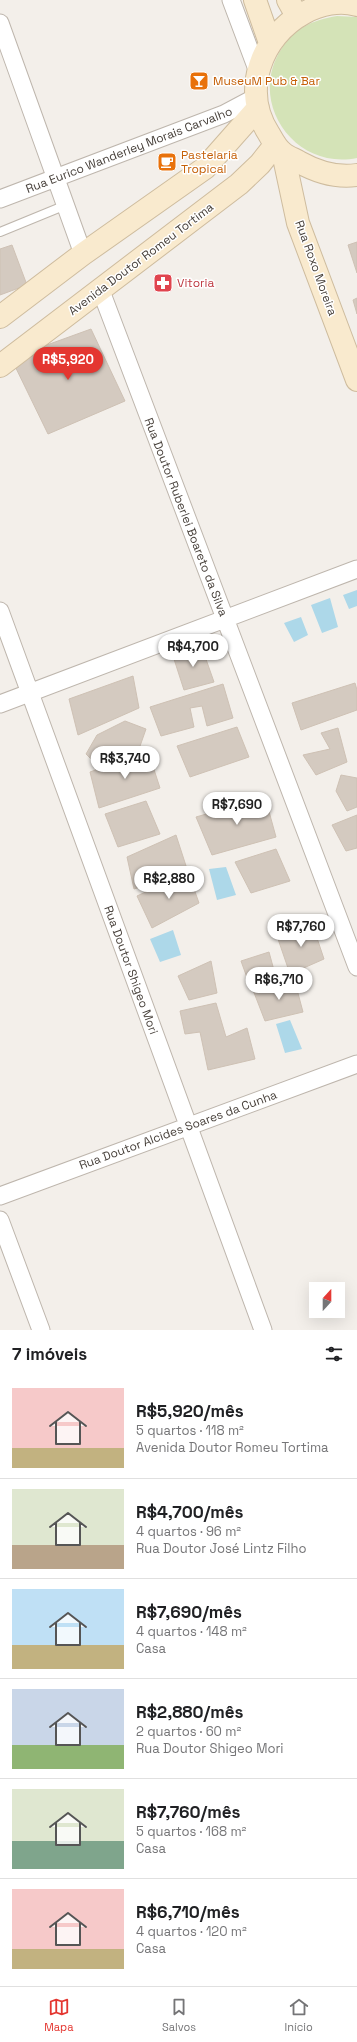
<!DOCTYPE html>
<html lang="pt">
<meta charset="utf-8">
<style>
:root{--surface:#fff;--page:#f2f2f2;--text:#202124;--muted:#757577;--line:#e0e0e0;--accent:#e43630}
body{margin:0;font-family:"Space Grotesk",sans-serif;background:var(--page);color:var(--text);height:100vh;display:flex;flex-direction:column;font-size:15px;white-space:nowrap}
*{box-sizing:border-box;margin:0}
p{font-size:13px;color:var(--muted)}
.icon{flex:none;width:22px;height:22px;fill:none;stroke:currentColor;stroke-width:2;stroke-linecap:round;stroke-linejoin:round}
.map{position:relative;height:1330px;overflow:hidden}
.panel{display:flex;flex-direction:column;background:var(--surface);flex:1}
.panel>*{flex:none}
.needle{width:26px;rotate:21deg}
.tools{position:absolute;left:309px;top:1282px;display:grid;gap:8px}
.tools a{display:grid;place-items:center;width:36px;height:36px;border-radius:0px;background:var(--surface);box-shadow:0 4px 16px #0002;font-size:20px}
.price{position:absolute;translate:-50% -34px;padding:0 9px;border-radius:14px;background:#fff;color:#222;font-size:13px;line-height:26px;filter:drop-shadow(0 1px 2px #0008)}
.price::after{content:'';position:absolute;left:50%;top:24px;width:12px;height:9px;margin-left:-6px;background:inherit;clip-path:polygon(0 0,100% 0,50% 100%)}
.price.selected{background:var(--accent);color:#fff}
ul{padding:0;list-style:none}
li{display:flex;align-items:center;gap:12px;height:100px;padding:0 12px}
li+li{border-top:1px solid var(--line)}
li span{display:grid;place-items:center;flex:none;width:112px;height:80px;border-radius:0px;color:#555}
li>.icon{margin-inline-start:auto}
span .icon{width:48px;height:48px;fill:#fffc;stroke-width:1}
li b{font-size:17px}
h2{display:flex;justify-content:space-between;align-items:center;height:48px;padding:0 12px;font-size:17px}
.tab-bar{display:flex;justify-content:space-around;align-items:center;height:56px;border-top:1px solid var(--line);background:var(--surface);font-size:11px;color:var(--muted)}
.tab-bar a{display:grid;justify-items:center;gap:2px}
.tab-bar .selected{color:var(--accent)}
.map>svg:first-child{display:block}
</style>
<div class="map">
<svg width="357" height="1330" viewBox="0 0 357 1330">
<rect width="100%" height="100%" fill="#f3efea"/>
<path fill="#d4e3b7" d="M337,16L357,17V158C295,171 246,102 282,48C287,40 294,32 303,27C314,21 325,18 337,16Z"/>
<path fill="#add8e9" d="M357,590V606L349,609L343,595Z
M330,598L338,627L322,633L311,605Z
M301,617L308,635L294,642L284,623Z
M226,867L236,895L217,900L209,869Z
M173,930L181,955L160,962L150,939Z
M290,1020L302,1049L285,1053L276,1024Z"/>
<path fill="#d4cac0" stroke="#cec1b4" d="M357,242V273L348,245Z
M12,245L27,285L0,295V249Z
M357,298V314L353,300Z
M91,329L125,401L48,434L11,358Z
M201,645L214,682L184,690L173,656Z
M133,676L139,708L78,735L69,699Z
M355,683L357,690V710L301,730L292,703Z
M223,684L233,718L207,726L202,706L190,708L194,727L161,736L150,707Z
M125,721L146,729L139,749H106L97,765L86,754L97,735Z
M237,727L249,757L190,777L177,746Z
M338,728L347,762L316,775L303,755L330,749L321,733Z
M148,751L160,788L99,808L90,772Z
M341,775L357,778V807L347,811L336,791Z
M265,797L276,837L212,855L196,817Z
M146,801L160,834L118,847L105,814Z
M357,815V848L346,851L332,825Z
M176,835L188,872L134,889L127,857Z
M276,849L290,881L251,893L235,862Z
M188,872L199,903L152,928L137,896Z
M312,923L324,959L290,974L277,936Z
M269,952L275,974L249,983L241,961Z
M211,961L217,993L189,1000L178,976Z
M295,982L303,1012L265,1021L253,990Z
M216,1003L226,1037L247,1028L255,1059L208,1070L200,1032L185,1034L180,1011Z"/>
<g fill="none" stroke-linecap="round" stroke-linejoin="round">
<defs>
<path id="lane" d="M0,232L66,205"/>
<path id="street" d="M231,0L258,72
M0,23L83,254
M0,199L224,114L256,97
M101,291L357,967
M0,611L263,1330
M0,704L357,569
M0,1196L357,1064
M0,1220L41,1330"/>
<path id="secondary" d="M255,0L270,43
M288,0L297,16
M357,5C340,0 320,4 304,13C261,36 241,91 269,134C273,141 277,149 283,153C288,157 294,159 299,162C317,172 337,178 357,175
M283,153L298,223L357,380
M0,317L83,254L205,168L258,108
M0,366L239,184L260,164L275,145"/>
</defs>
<use href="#lane" stroke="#beb6ad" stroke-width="10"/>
<use href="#street" stroke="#beb6ad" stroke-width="19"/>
<use href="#secondary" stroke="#cebc9e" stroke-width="24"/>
<use href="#lane" stroke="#fff" stroke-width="8"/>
<use href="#street" stroke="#fff" stroke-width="17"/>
<use href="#secondary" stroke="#f9eace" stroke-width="22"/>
</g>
<defs>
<symbol id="bar-square" viewBox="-11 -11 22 22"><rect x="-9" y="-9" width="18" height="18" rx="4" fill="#e8710a" stroke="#fff"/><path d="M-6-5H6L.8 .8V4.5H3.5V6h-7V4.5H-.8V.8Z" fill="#fff"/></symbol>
<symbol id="cafe-square" viewBox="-11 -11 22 22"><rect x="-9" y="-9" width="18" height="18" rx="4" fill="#e8710a" stroke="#fff"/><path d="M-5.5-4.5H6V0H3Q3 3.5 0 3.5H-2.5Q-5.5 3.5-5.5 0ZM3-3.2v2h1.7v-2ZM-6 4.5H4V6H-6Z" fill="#fff"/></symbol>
<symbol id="pharmacy-square" viewBox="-11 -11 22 22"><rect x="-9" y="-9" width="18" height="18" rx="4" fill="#e0444e" stroke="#fff"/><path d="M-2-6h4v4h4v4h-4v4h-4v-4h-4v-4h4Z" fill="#fff"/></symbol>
</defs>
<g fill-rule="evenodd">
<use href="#bar-square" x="188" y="70" width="22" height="22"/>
<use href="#cafe-square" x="156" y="151" width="22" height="22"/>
<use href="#pharmacy-square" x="152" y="272" width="22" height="22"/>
</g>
<g text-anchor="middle" stroke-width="3" stroke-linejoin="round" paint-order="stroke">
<g font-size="12" fill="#c56008" stroke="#fff" text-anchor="start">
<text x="213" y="85">MuseuM Pub &amp; Bar</text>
<text x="181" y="159">Pastelaria<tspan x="181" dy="14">Tropical</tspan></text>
</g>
<g font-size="12" fill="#463f39" stroke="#fff">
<text transform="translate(129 150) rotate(-21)" y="4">Rua Eurico Wanderley Morais Carvalho</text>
<text transform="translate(141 259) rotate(-37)" y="4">Avenida Doutor Romeu Tortima</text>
<text transform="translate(316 268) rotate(70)" y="4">Rua Roxo Moreira</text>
<text transform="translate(186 517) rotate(69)" y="4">Rua Doutor Ruberlei Boareto da Silva</text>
<text transform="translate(131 970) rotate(70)" y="4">Rua Doutor Shigeo Mori</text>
<text transform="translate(178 1130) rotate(-20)" y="4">Rua Doutor Alcides Soares da Cunha</text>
</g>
<g font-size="12" fill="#be3a42" stroke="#fff" text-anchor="start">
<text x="177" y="287">Vitoria</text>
</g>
</g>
</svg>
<div class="tools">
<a><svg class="needle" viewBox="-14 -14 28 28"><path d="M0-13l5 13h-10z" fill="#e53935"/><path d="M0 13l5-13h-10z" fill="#757577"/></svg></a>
</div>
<b class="price selected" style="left:68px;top:381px">R$5,920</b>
<b class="price" style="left:193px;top:668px">R$4,700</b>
<b class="price" style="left:125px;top:780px">R$3,740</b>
<b class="price" style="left:237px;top:826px">R$7,690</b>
<b class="price" style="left:169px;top:900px">R$2,880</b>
<b class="price" style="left:301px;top:948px">R$7,760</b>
<b class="price" style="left:279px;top:1001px">R$6,710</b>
</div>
<section class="panel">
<h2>7 imóveis<svg class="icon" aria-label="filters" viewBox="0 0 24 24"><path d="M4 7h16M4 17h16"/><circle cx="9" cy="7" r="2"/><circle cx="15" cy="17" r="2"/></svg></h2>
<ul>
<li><span style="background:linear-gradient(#f6c9c9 75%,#c2b280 0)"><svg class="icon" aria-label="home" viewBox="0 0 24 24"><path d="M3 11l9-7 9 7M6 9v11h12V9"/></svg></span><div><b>R$5,920/mês</b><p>5 quartos · 118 m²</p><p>Avenida Doutor Romeu Tortima</p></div></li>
<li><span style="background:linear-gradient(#dfe7d0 70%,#b9a48a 0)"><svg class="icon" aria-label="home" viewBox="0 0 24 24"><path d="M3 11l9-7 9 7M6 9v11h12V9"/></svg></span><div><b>R$4,700/mês</b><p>4 quartos · 96 m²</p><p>Rua Doutor José Lintz Filho</p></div></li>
<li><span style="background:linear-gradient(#bfe0f5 70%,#c2b280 0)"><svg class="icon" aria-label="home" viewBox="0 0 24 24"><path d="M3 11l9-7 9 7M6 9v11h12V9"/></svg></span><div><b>R$7,690/mês</b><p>4 quartos · 148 m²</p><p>Casa</p></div></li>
<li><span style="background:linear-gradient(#c9d6e8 70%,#8fb573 0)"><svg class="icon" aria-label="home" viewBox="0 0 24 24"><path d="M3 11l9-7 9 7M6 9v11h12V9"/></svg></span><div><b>R$2,880/mês</b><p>2 quartos · 60 m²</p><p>Rua Doutor Shigeo Mori</p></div></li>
<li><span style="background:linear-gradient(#dfe7d0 65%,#7fa58c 0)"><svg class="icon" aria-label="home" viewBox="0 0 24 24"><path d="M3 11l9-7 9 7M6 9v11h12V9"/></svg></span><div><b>R$7,760/mês</b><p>5 quartos · 168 m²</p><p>Casa</p></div></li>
<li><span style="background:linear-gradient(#f6c9c9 75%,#c2b280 0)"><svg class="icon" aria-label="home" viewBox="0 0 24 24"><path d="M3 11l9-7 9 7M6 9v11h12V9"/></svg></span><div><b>R$6,710/mês</b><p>4 quartos · 120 m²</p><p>Casa</p></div></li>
</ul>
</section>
<nav class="tab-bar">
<a class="selected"><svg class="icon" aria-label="map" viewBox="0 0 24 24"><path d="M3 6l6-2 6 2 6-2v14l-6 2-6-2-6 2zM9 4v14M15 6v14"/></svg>Mapa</a>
<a><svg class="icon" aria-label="saved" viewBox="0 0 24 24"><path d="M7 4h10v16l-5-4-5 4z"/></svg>Salvos</a>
<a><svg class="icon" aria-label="home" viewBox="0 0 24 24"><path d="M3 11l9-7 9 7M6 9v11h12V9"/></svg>Início</a>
</nav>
